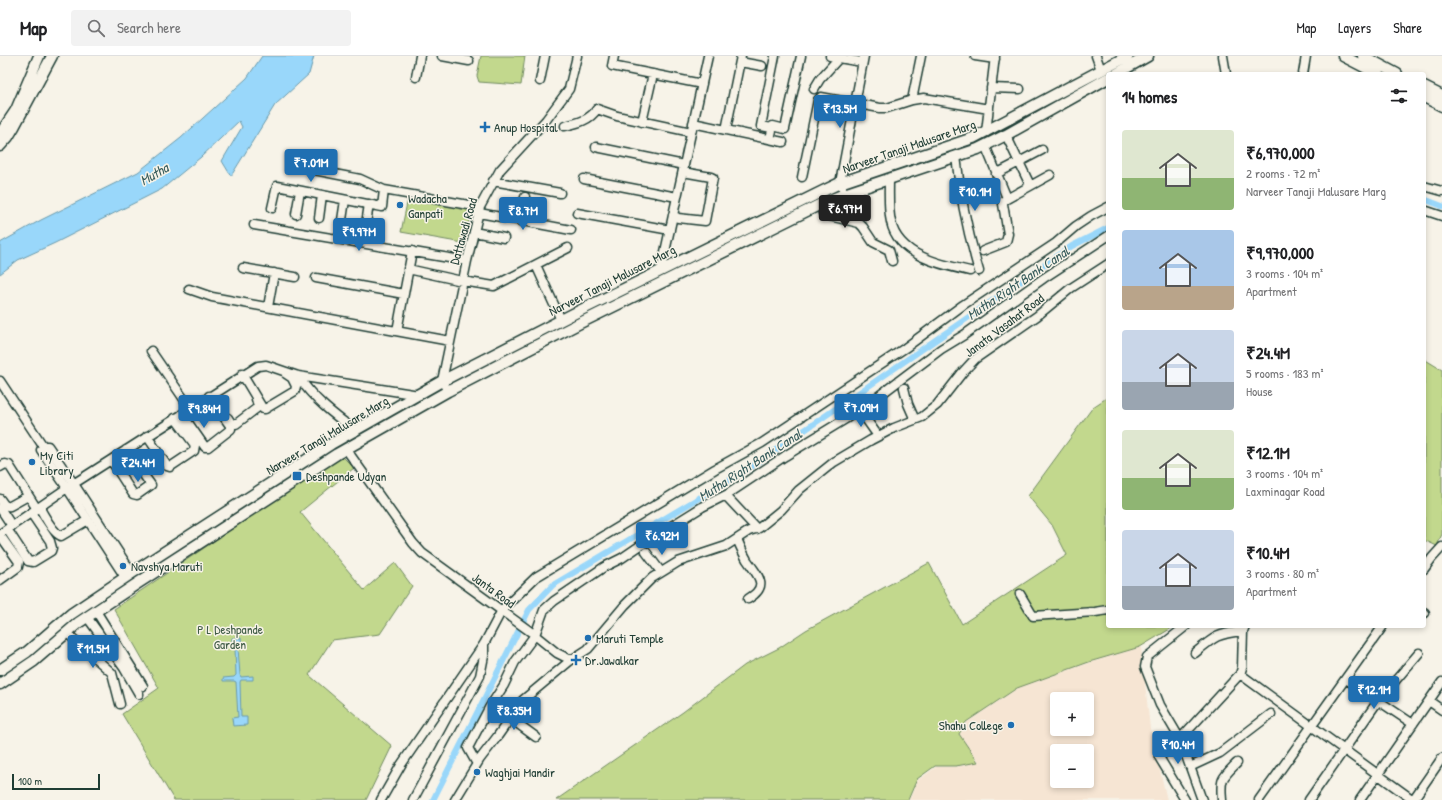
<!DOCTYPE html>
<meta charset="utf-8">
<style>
:root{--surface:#fff;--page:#f2f2f2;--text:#202124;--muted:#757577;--line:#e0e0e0;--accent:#1f6fb2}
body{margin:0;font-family:"Patrick Hand",sans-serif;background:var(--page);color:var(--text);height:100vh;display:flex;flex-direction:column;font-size:15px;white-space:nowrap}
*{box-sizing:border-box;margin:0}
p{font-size:13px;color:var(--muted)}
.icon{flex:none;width:22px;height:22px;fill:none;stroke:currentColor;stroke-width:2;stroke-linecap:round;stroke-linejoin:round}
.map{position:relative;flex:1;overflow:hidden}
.details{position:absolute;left:1106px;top:16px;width:320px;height:556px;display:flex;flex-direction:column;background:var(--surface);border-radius:4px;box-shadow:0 2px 6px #0003}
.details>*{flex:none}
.controls{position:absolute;left:1050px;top:636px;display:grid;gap:8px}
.controls a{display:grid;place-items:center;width:44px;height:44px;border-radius:4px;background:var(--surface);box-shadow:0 2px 6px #0003;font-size:20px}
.scale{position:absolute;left:12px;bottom:10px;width:88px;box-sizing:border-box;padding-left:4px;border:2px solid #1f3d34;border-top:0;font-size:11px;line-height:14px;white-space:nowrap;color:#1f3d34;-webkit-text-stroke:3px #f7f3e8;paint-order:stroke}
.price{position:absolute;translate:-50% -34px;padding:0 9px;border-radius:4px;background:var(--accent);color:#fff;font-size:13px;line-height:26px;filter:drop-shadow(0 1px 2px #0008)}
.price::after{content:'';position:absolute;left:50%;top:24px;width:12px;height:9px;margin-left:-6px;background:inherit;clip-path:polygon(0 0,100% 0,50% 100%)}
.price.current{background:#222;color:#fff}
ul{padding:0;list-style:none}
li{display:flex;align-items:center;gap:12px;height:100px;padding:0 16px}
li span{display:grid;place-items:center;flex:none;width:112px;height:80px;border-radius:4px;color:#555}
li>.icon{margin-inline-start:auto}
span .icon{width:48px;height:48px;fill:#fffc;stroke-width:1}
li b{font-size:17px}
h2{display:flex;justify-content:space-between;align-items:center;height:48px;padding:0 16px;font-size:17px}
header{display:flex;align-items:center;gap:24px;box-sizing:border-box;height:56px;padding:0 20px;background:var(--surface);border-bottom:1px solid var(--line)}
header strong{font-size:19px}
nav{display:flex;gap:22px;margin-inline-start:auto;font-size:14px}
.search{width:280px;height:36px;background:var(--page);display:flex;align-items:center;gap:10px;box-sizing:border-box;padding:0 14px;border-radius:4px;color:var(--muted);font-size:15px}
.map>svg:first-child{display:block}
</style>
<header>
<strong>Map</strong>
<div class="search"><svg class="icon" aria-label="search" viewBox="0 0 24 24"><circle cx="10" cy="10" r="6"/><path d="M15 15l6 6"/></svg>Search here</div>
<nav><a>Map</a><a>Layers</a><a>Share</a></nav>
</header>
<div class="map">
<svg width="1442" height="744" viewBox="0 0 1442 744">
<rect width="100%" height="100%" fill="#f7f3e8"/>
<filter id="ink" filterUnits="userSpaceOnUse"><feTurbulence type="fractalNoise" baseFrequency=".025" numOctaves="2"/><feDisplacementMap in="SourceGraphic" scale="8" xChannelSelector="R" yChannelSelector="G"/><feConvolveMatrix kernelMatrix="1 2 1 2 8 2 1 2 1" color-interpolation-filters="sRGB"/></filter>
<g filter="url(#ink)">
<path fill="#f6e5d3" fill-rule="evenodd" d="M1141,591L1150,672L1167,744H909L918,724L936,711H956L979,706L959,678L966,667L1018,632L1089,607ZM1057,643H1087V673H1057ZM1057,695H1087V725H1057Z"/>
<path fill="#c2d88d" stroke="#708a60" d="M481,0H525L521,29L479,26L477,20Z
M408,142L472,153L463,187L401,176Z
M1424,303L1442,314V478L1437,490L1424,484Z
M1108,341V570H1175L1140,591L1089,606L1017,632L966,666L959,678L978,706L956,710H935L917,723L908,744H556L683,656L745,609L779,592L806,574L929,507L962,568L1067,499L1052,469L1028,440L1093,351Z
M341,399L354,412L300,456L364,534L395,507L412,530L380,578L332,584L309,619L392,690L366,744H174L122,658L159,632L114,553Z"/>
<path fill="#99d7fa" stroke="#6899ab" d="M262,0H314L309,18L275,49L231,120L222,105L242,71L239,65L201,101L162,133L55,187L18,204L0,218V187L41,164L138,116L181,82L247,22Z
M232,582H241L242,591L238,592L240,619L241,621L253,620V624H241L240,626L241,661H247V669L233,670L232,662L238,661L236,626L234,625H223V622L234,621L236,619L235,592H232Z"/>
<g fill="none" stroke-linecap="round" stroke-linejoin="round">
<path stroke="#99d7fa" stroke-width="6" d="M1424,143L1442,150
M433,744L529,554L553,529L751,411L1072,190L1108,172"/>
<defs>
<path id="minor" d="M442,0L469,5
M614,0L612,10L702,28
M840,0L839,2L862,6
M975,0L995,3
M1096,0L1101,14
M1223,0L1226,18
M740,6L762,10
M1303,18L1306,0
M416,21L420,0
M540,25L545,0
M991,32L1020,33
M814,33L820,23L839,2L830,0
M912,44L921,0
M642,66L653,18
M693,67L783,86
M565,70C578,67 590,64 597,53L617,60L691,76
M772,72L761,70L775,0
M726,74L741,0
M986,76L995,0
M1006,79L1030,129
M770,83L773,70L785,73L801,0
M985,89L1007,142
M596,91L684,109
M956,100C960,139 968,178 979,215
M314,114L360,123L384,134L480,151
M996,118L1042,94
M802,121L818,44L821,41L880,52H887L912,44L924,42L989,53
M584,123L677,141
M889,123C889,137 888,153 891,166C898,200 942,209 970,215
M493,125L560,137
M1424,130L1442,135
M842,131L840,127L864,0
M827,145L823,157L825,159L859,167L863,171L873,186L889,194L892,205
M272,152L277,130L382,151L384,134
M1424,154L1442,160
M479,157L571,174
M577,157L670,174
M296,158L300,135
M673,159L678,162L705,165L713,122L711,121L683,116
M319,162L322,139
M342,164L345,144
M520,165L525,141
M366,168L369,148
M254,169L467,205
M474,176L504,182
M983,195L1006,186L1008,178L1003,148V145L1050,119
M536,209L561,264
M243,212L295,221
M408,213L462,225L494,230L568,192
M661,214L708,0
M316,222L404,238
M189,233L212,241L450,285
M268,251L274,217
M397,275L412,195
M151,295L190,352
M242,318L263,353H265L295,335L296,330L292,322L286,318
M298,320C313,343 334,359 356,375
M0,325L43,390L41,394L67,432L125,521
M904,332L908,348L915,364
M448,335L442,325L467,205L480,151L500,114L546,64L569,33L577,0
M859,353L878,380
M182,358L205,391H208L231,373V371L209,340
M228,362L231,367L236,368L257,352L258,350L256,343
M186,363L212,346
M147,380L167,410L170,411L194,395L195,389L175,362
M43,390H48L74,428L132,517
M346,393L413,487L422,497L531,576L557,597L571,604
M111,404L133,438L137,439L151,429L126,394
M0,411L5,408L9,409L37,453
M116,412L132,401
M726,440L757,473
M0,443C3,447 4,451 10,450L28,440
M39,451C45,460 51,475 61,480L88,464
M0,452L12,470
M7,473L28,505L33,506L51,495L52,492L50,485L31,457
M0,478L67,432L258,310L266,309L298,320L419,339
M0,479L19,506L18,511L0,524
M737,483C740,490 743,497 747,504C758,520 770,530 748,543
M646,496L661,516
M1424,513L1432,502L1442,491
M1020,538L1033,560L1095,556L1108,554
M96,555L143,630
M1424,556L1425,557
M87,561L124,612L139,638
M1186,570L1147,601L1145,611L1160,649L1180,683L1240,618L1242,612L1243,575L1245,570
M67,577L112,617L120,648
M1195,597C1215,580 1217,578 1243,575
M1240,618L1413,744
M1346,623L1413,668
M1429,645L1442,654
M510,662L536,681
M477,708L468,692L489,652L504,629L515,606L535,579L544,554L554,545L604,511L622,502L641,489L702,451L728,438L785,400L847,362L880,339L941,293L964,279L1044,222L1108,180
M1190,711L1220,697L1271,658
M381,744L401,709L484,588L502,554L536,521L715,413L762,387L905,292L963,249L1056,187L1076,170L1091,160L1108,151
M413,744L480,620L484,600V588
M455,744L480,703L497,681L523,644L571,604L588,593L625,549L652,522L678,506L726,490L749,475L759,472L781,454L799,434L834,406L871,384L894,372L922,361L937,349L962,317L975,303L1037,260L1071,232L1108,208
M1185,744L1159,701L1180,683L1202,744
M1222,744C1220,722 1222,722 1237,707
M1259,744L1383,570
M1309,744L1378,645L1419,597
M1360,744L1442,626
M1413,744L1442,702"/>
<path id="major" d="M1343,0L1378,18
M1363,0L1397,18
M1116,18L1148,0
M1424,31L1442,40
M1424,41L1442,50
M0,78L16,54L39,0
M0,90L8,81L14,71L52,0
M0,614L27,596L71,558L132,517L331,388L442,325L573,258L823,135L840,127L973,82L1128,0
M0,628L34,605L78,567L138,527L337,398L448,335L578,268L827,145L844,138L978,93L1006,79L1108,22"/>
</defs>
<use href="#minor" stroke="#1f3d34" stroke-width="11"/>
<use href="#major" stroke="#1f3d34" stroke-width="13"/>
<use href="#minor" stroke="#f7f3e8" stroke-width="8"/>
<use href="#major" stroke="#f7f3e8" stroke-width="10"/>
</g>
</g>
<g fill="#1f6fb2" stroke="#f7f3e8" stroke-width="1.5">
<path d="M483 65h4v4h4v4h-4v4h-4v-4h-4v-4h4z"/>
<circle cx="400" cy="149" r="4"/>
<circle cx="32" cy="406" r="4"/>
<rect x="292" y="415" width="10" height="10" rx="2"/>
<circle cx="123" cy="510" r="4"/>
<circle cx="588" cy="582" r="4"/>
<path d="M574 598h4v4h4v4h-4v4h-4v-4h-4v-4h4z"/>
<circle cx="1011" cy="669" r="4"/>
<circle cx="477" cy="716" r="4"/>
</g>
<g text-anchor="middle" stroke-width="3" stroke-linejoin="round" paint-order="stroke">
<g font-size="13" fill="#1f3d34" stroke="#f7f3e8" text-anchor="start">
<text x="494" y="76">Anup Hospital</text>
<text x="408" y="147">Wadacha<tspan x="408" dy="15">Ganpati</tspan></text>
<text x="40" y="404">My Citi<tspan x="40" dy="15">Library</tspan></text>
<text x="306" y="425">Deshpande Udyan</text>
<text x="131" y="515">Navshya Maruti</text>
<text x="596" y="587">Maruti Temple</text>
<text x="585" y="609">Dr.Jawalkar</text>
<text x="1003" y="674" text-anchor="end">Shahu College</text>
<text x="485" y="721">Waghjai Mandir</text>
</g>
<g font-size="13" fill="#1f3d34" stroke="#f7f3e8">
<text transform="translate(909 90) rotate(-19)" y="5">Narveer Tanaji Malusare Marg</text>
<text transform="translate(463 175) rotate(-74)" y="5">Dattawadi Road</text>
<text transform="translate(612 224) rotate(-27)" y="5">Narveer Tanaji Malusare Marg</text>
<text transform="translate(1004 269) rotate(-37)" y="5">Janata Vasahat Road</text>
<text transform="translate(327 379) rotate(-31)" y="5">Narveer Tanaji Malusare Marg</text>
<text transform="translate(494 534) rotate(36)" y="5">Janta Road</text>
</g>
<g font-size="13" fill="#405c46" stroke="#f7f3e8">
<text x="230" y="578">P L Deshpande<tspan x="230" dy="15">Garden</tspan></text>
</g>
<g font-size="14" font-style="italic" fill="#375c5c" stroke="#f7f3e8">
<text transform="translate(154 118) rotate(-30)" y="5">Mutha</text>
<text transform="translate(1018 227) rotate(-34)" y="5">Mutha Right Bank Canal</text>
<text transform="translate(750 409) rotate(-33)" y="5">Mutha Right Bank Canal</text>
</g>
</g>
</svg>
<div class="controls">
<a>+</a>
<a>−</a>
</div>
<div class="scale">100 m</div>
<b class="price" style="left:840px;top:73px">₹13.5M</b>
<b class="price" style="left:311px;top:127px">₹7.01M</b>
<b class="price" style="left:975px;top:156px">₹10.1M</b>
<b class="price current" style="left:845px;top:173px">₹6.97M</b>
<b class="price" style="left:523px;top:175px">₹8.7M</b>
<b class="price" style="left:359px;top:196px">₹9.97M</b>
<b class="price" style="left:861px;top:372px">₹7.09M</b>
<b class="price" style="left:204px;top:373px">₹9.84M</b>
<b class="price" style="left:138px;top:427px">₹24.4M</b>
<b class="price" style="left:662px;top:500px">₹6.92M</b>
<b class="price" style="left:93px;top:613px">₹11.5M</b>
<b class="price" style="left:1374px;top:654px">₹12.1M</b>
<b class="price" style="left:514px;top:675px">₹8.35M</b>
<b class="price" style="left:1178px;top:709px">₹10.4M</b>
<section class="details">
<h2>14 homes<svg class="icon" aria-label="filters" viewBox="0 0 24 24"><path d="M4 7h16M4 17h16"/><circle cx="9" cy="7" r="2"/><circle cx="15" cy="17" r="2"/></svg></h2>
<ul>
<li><span style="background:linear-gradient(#dfe7d0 60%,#8fb573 0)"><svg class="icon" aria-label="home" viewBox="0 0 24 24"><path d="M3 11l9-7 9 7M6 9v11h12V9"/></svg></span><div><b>₹6,970,000</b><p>2 rooms · 72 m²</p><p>Narveer Tanaji Malusare Marg</p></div></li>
<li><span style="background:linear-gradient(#a9c7e8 70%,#b9a48a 0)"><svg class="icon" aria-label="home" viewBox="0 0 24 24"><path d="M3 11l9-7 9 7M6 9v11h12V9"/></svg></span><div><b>₹9,970,000</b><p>3 rooms · 104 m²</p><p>Apartment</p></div></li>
<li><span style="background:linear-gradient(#c9d6e8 65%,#9aa5b1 0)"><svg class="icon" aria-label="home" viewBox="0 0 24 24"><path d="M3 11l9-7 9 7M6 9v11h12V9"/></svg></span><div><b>₹24.4M</b><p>5 rooms · 183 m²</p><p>House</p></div></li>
<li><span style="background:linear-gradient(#dfe7d0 60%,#8fb573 0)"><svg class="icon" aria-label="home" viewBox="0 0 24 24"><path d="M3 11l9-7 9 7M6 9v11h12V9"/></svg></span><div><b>₹12.1M</b><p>3 rooms · 104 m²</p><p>Laxminagar Road</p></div></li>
<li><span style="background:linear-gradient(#c9d6e8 70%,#9aa5b1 0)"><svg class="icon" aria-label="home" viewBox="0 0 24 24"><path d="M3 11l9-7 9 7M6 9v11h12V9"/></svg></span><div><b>₹10.4M</b><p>3 rooms · 80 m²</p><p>Apartment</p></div></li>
</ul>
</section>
</div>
